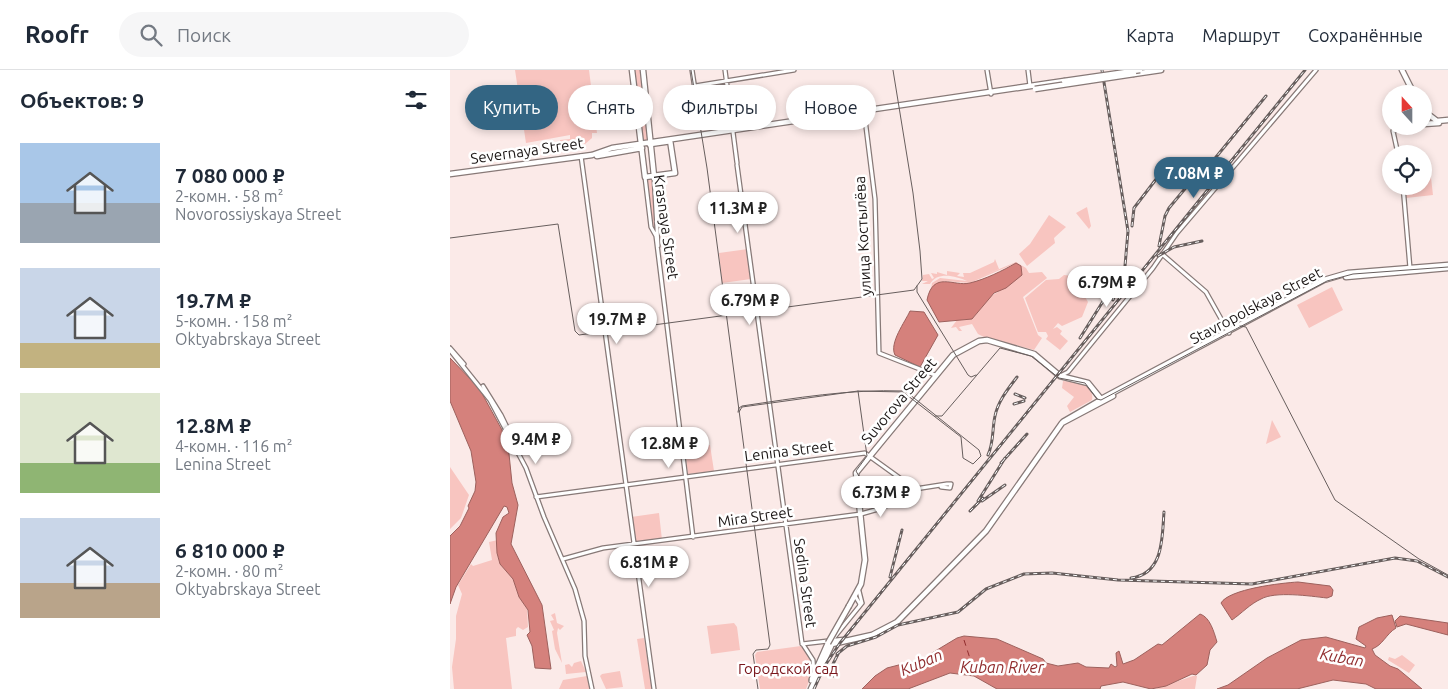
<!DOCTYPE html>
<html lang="ru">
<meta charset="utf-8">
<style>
:root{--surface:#fff;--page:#f6f6f7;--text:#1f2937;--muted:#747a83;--line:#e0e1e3;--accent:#336583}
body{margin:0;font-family:Ubuntu,sans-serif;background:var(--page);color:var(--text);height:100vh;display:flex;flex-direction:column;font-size:19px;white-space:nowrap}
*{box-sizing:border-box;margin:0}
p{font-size:16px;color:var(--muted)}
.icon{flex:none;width:28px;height:28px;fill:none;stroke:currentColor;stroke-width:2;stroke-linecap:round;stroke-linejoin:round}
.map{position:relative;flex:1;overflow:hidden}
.drawer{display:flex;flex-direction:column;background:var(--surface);width:450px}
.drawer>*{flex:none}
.guide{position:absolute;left:15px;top:15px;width:475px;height:45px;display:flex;gap:10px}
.needle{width:32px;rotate:339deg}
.controls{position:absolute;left:932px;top:15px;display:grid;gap:10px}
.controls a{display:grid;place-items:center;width:50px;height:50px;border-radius:50%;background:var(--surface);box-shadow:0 2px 8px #0003;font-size:25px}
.price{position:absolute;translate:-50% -42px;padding:0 11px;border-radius:18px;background:#fff;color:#222;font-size:16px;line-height:32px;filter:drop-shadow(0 1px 2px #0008)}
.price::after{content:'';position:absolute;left:50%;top:30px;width:15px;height:11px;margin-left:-8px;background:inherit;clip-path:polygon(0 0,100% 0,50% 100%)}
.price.selected{background:var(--accent);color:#fff}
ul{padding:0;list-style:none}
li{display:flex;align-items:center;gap:15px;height:125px;padding:0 20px}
li span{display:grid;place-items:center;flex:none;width:140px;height:100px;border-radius:0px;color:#555}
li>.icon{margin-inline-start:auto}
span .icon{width:60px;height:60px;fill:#fffc;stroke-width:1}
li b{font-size:21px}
h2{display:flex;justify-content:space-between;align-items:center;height:60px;padding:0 20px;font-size:21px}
.tag{padding:0 18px;border-radius:22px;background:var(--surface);box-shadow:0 2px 8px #0003;font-size:18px;line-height:45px}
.tag.selected{background:var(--accent);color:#fff}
header{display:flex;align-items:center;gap:30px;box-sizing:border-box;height:70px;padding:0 25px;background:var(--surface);border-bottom:1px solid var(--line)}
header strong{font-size:24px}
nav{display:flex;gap:28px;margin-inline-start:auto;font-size:18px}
.search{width:350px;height:45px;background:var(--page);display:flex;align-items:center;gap:12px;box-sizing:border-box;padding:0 18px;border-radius:28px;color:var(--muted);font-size:19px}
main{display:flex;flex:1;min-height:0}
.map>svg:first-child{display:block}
</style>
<header>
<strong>Roofr</strong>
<div class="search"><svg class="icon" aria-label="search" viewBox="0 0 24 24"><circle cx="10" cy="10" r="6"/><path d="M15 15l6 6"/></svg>Поиск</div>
<nav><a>Карта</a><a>Маршрут</a><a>Сохранённые</a></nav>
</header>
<main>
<section class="drawer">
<h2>Объектов: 9<svg class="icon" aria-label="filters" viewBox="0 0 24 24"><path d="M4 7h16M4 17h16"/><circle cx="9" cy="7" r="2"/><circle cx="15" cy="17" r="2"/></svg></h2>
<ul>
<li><span style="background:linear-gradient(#a9c7e8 60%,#9aa5b1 0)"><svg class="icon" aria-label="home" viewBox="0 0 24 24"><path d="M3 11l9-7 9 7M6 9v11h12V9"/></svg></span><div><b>7 080 000 ₽</b><p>2-комн. · 58 m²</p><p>Novorossiyskaya Street</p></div></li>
<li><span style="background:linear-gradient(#c9d6e8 75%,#c2b280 0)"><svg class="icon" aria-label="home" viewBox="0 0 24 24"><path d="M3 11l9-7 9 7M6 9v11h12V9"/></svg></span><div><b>19.7M ₽</b><p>5-комн. · 158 m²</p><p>Oktyabrskaya Street</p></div></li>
<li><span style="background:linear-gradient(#dfe7d0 70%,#8fb573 0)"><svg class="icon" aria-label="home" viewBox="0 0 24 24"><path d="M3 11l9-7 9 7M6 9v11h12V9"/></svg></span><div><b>12.8M ₽</b><p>4-комн. · 116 m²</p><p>Lenina Street</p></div></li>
<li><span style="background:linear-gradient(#c9d6e8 65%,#b9a48a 0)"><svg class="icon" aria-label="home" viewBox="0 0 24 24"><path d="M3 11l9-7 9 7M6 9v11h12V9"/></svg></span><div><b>6 810 000 ₽</b><p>2-комн. · 80 m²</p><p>Oktyabrskaya Street</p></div></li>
</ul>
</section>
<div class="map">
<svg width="998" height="619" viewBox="0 0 998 619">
<rect width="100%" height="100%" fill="#fbeae8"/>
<path fill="#f8c5c0" d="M65,0H139L147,63H142V68L135,74L110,78V70L120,69V65L76,73Z
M184,0H192L194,31H187Z
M195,34L199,72L192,73L188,35Z
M980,99L983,125L956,128L955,116H974V100Z
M203,107L206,158H205L203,157L197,108Z
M637,137L641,156L639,159L626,143Z
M599,145L616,157L604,168L605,173L577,196L569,184L580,174Z
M298,179L301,209L272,213L269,183Z
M545,189L549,199L521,211L566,192L576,198L579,203L592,202L597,208L573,227L588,265L592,268L584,280L534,267L528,264L522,254L509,257L512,261H509L506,257L501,258L507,250L524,247L541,226L548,222L566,193L520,213L494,211L481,219L482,213L490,208L517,211C506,206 487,201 480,214H472L478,211H472L473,205L479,204L482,209L484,208L481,203L487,204V202L497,205V201L510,203L507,206L514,207L513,203H520L544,192Z
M614,205L623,206L626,210L632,209L629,216L638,232L632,247L612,256L608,253L603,259L607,257L612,261L610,264L618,271L610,280L596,269L598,266L596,262H588L575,228L596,210L609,209Z
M882,217L893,240L859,258L847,235Z
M613,311C625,312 645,313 642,330L620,342L617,336L624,327L612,318Z
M822,350L831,367L816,374Z
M260,375L264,401L238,404L235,379Z
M0,397L19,425L11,448L0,459Z
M209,443L212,470L184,473L181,447Z
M48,470L47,484L50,494L63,509L69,527L77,537L78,557L73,560L68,557L66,559V566L56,568L62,619H4L2,597L6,569V546L12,524L8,515L21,494L23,496L42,490L39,472Z
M105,543L107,553L114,556L110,560L108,558L107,563L112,593L105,579L102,561L104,560L100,551L104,550L101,545Z
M284,553L287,557L290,580L261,584L257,556Z
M194,568L202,619H195L187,569Z
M351,576C365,589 363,602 356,619H310L305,585L307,582Z
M952,585L965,595L959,603L938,590L939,587L945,589Z
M131,591L136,602L116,604L115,595L119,594L122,597L124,593Z
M170,601L173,617L156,619L150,606L152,604Z
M137,606L140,619H109L113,610Z
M743,606H747L745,619H705Z"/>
<path fill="#d5817c" stroke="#9d615d" d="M566,193L571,196L572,205L556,218L544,223L522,249L489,252L477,230C483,200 504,217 520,213C536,209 552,201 566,193Z
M460,241L474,242L488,265L470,297L445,285C439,273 455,252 460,241Z
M0,288L29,318L52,360L59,384L62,413L68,435L61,474L92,535L101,599L85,598L82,576L77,565L80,562L78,540L69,527L63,509L50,494L47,483L46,463L53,447L59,443L57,437L54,436L6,517L0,534V466L10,456L19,438L18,436L25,421L26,412L21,381L0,331Z
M848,512L880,516L883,520L882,526L877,528C860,526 825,521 811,529C800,534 792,543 782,550L771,533C779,519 831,513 848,512Z
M750,544C760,547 764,562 767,572L760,580L757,595L746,605L742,604L716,616L701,619L673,612L651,616L650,619H547L524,606L500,603L458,619H412L425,606L437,598L472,589L507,568L514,566L547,569L593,589L596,593L608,596L628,593L636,597L659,598L661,594L665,597L667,596L666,583L669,581L673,594L684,590L708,574L712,575Z
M942,545L946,558C936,564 933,575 922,579L925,585L940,596L948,599L972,619H926L916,614L883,610L847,619H767L778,615L817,588L851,570L876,567L915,578L916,576L906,569L909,557L927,548Z
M950,546L998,553V565L956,554L947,557L945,551Z"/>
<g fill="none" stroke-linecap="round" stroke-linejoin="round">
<path stroke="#912d2e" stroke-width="1" stroke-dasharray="6 5" stroke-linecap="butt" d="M514,570L525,604"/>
<defs>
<path id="secondary" d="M242,0L246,26L278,22
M275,0L287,93
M537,0L541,24
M578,0L580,16
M245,16L344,0
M414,41L425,129L429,283L485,305
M199,75L220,72
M948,84L943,61L966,56
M131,86L204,619
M287,95L352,573L363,590L364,603L361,611
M204,106L208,176
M195,107L201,157L206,166L243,467
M953,116L960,198
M712,184L756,222L779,263
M0,278L14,294
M0,280L40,330L76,398L94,447L125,519L134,551L135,586L142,619
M612,305L618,302L703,198L727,163L866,0
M33,316L51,345L68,380
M613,351L651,329
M491,417L500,418L501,414H497
M86,427L415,383L465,419L497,414
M113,489L153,478L411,444L432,438L465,421
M409,521L412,533
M405,526L410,534L409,537
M382,570L412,533
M352,574L395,569"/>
<path id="primary" d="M182,0L195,107L225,103L220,70
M193,0L204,106
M952,0L964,24
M684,4L711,0
M974,41L987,51L998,50
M974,54L989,53
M147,86L192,78
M0,104L142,85L162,78L614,11
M896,207L998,198
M399,536L411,514L415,490L406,403L503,285L529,271L537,270L584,284L610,306L638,313L651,329L874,210L898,203L998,195
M362,609L378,573
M361,619L382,574L422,565L447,552L536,461L612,353L663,326"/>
</defs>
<use href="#secondary" stroke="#877977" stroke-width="5.5"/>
<use href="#primary" stroke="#877977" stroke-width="7"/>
<use href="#secondary" stroke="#fff" stroke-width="3"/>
<use href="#primary" stroke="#fff" stroke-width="4.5"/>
<path stroke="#675e5d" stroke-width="1" d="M241,0L257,98L320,575L318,579L306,580L303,584L308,619
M0,168L108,154L125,261L129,265L464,220L472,209L470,181L463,123L443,0
M467,216V222L518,305L521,307L526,305
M790,256L796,257L885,430L969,489L998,505
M408,321L417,386L406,401L410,408
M288,342L289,338L292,336C346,328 399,319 454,321L459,324L529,380L531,386L523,394L513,388L511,367L453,322L408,321L292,337L289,342
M485,346H492L550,278L581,286L609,308L635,313L647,329L651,330L877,211L903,204L998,197"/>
<defs>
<path id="rail" d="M652,0L678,161L675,196L663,230
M682,156L684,138L707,108
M709,176L715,146L719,138L748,103L762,92L816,26
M708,186L724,177L752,171
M630,268L662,217
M565,324L575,328
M564,334L574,331
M538,385C544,372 542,359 545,346C548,331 558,319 567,307
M551,393L577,364
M528,431L555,388
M532,431L555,415
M520,441L533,428
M440,507L452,460
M681,508C714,504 712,467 714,442
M387,584L397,576L426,567L448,555L508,542L536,519L574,504L602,503L668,510L802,514L945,488L967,491L998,507
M383,606V594L388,584
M364,619L374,597L390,573L855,0"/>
</defs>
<use href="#rail" stroke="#675e5d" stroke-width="3"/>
<use href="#rail" stroke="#fff" stroke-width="1" stroke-dasharray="4" stroke-linecap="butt"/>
<defs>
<path id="primary-bridge" d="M614,11L690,0
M585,19L684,4
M378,573L399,536"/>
</defs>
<use href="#primary-bridge" stroke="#877977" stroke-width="7" stroke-linecap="butt"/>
<use href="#primary-bridge" stroke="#fff" stroke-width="4.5"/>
</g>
<g text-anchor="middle" stroke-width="5" stroke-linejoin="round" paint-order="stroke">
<g font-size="15" fill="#1b1615" stroke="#fff">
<text transform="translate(77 81) rotate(-8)" y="5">Severnaya Street</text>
<text transform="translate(216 157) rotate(82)" y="5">Krasnaya Street</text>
<text transform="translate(413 166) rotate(-93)" y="5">улица Костылёва</text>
<text transform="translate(806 236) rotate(-28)" y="5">Stavropolskaya Street</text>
<text transform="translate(449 331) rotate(-50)" y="5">Suvorova Street</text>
<text transform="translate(339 381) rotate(-7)" y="5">Lenina Street</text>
<text transform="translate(305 447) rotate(-8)" y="5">Mira Street</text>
<text transform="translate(355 513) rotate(82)" y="5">Sedina Street</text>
</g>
<g font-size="15" fill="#7a161c" stroke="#fff">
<text x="338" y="604">Городской сад</text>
</g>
<g font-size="16" font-style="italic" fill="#912d2e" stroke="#fff">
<text transform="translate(892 587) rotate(10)" y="6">Kuban</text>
<text transform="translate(471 592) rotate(-23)" y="6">Kuban</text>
<text x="552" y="603">Kuban River</text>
</g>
</g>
</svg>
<div class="controls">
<a><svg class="needle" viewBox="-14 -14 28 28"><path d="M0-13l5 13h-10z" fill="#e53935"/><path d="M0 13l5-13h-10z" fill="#747a83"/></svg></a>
<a><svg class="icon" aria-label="locate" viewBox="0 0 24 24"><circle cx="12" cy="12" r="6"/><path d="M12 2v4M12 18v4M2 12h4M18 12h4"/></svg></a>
</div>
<b class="price selected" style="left:744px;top:129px">7.08M ₽</b>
<b class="price" style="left:288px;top:164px">11.3M ₽</b>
<b class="price" style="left:657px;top:238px">6.79M ₽</b>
<b class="price" style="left:300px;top:256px">6.79M ₽</b>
<b class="price" style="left:167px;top:275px">19.7M ₽</b>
<b class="price" style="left:86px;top:395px">9.4M ₽</b>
<b class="price" style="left:219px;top:399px">12.8M ₽</b>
<b class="price" style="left:431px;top:448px">6.73M ₽</b>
<b class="price" style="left:199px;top:518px">6.81M ₽</b>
<div class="guide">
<a class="tag selected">Купить</a>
<a class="tag">Снять</a>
<a class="tag">Фильтры</a>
<a class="tag">Новое</a>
</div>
</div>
</main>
